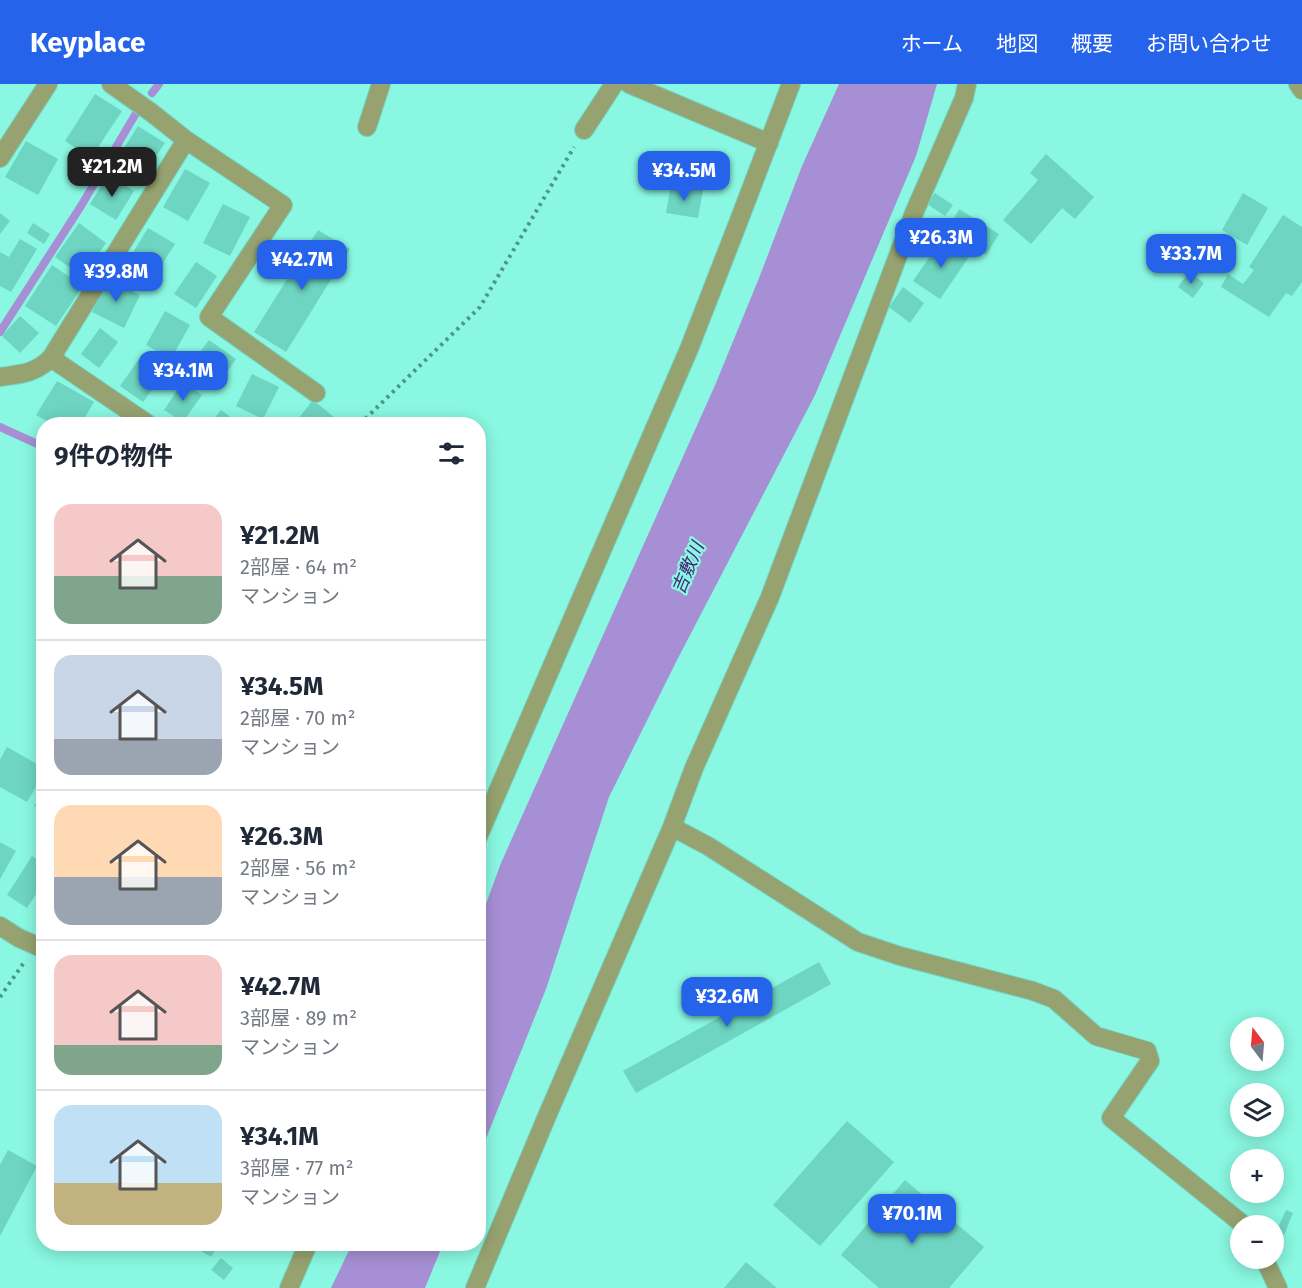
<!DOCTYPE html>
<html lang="ja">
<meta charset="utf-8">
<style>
:root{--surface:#fff;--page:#f2f2f3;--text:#1f2937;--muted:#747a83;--line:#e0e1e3;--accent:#2563eb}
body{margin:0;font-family:"Fira Sans","Noto Sans JP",sans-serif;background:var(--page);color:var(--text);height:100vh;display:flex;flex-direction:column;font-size:22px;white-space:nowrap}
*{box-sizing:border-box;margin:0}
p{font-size:20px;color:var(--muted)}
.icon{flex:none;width:33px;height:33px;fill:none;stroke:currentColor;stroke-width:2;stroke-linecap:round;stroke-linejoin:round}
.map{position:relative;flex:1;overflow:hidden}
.sheet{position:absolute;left:36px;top:333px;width:450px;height:834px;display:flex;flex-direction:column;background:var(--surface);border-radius:24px;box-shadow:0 3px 15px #0003}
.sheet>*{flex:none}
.needle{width:39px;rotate:344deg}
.controls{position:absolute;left:1230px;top:933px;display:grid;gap:12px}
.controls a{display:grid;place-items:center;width:54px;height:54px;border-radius:50%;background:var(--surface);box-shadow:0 3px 15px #0003;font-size:30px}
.price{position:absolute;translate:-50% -51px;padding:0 14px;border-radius:12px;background:var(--accent);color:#fff;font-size:20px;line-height:39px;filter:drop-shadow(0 2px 3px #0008)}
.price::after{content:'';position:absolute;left:50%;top:36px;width:18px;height:14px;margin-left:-9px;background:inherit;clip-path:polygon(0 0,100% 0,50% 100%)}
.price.selected{background:#222;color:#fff}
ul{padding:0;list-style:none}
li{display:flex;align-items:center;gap:18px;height:150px;padding:0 18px}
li+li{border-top:2px solid var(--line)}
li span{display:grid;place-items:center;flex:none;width:168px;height:120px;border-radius:18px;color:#555}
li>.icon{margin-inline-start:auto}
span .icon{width:72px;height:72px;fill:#fffc;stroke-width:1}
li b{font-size:26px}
h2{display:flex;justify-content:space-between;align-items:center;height:72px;padding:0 18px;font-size:26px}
header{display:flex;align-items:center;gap:36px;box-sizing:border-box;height:84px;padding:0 30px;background:var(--accent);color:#fff}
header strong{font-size:28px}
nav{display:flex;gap:33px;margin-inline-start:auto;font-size:21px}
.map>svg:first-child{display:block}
</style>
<header>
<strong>Keyplace</strong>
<nav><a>ホーム</a><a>地図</a><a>概要</a><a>お問い合わせ</a></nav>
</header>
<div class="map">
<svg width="1302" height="1204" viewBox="0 0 1302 1204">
<rect width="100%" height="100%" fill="#89f7e1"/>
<path fill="#a68fd4" d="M839,0H937L916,72L815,311L676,578L609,713L546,905L479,1072V839L501,779L716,299L759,194L802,82Z
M352,1160H443L425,1204H331Z"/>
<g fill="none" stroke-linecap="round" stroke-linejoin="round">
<path stroke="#a68fd4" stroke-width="8" d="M152,9L159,0
M0,248L81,122L135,31
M0,343L44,363"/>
</g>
<path fill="#6dd5c1" d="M95,10L122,27L91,74L65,57Z
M138,42L165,59L146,87L120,70Z
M26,57L58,75L38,111L5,93Z
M1046,70L1094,113L1075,135L1062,124L1031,160L1003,136L1038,96L1030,89Z
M185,85L210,99L188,137L163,123Z
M108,91L134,107L116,136L90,120Z
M671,101L703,106L698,134L666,129Z
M935,109L953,121L945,132L927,120Z
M1243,109L1268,124L1247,161L1222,146Z
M223,120L250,133L230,172L203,159Z
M959,125L999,150L986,171L947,146Z
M0,129L10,137L0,150Z
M1283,131L1302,143V198L1292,212L1286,209L1269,233L1221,203L1228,190L1243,200L1254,186L1249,183Z
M33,139L50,150L44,160L27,149Z
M79,139L106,159L82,192L55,173Z
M148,144L175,160L152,196L126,180Z
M318,146L350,165L286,268L254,248Z
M20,155L37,165L11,208L0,202V168L9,173Z
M942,155L969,173L940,215L913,197Z
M196,178L217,192L196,224L174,210Z
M52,181L83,202L56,242L25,222Z
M1189,188L1204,199L1193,214L1178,203Z
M108,195L140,211L124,244L92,228Z
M903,203L924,219L910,239L889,223Z
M165,227L190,241L171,275L146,261Z
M20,232L39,249L20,269L2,252Z
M100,244L118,258L99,284L81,270Z
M209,256L236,275L216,304L188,284Z
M142,271L165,288L143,318L120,302Z
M252,290L279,303L263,335L236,322Z
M57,297L94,318L81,340H52L36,331Z
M183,298L202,311L183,338L164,326Z
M313,316L334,333L327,340H294Z
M221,326L240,340H210Z
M7,663L44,684V690L27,718L0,703V676Z
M44,705V727L34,722Z
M0,758L16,767L0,795Z
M32,772L44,780V798L27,824L7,811Z
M819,878L831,900L636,1009L623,987Z
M847,1037L894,1078L820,1162L773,1121Z
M8,1066L37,1082L0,1152V1081Z
M905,1096L984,1163L949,1204H879L841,1171Z
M1286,1126L1293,1129L1284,1151L1276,1148Z
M189,1160H219L211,1173Z
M221,1174L233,1184L224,1196L211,1186Z
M746,1178L777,1204H724Z"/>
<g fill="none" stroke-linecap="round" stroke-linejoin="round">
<defs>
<path id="minor" d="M111,0L152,29L186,56L283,121L209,233L316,309
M629,0L769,59
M1298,0L1302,6
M367,43L381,0
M584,46L614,0
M0,74L48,0
M51,274L186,56
M0,293C22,290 34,290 51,274L148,340
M672,743L708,762L858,858L900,872L1033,907L1054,915L1096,952L1147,967L1150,977L1111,1034L1245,1142
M478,753L689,265L738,139L791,0
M0,842L19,854L44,865
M1264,1174L1278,1204
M289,1204L308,1160
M475,1204L547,1032L672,743L694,684L770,513L914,129L964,14L967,0"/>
</defs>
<use href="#minor" stroke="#73d3c0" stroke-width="20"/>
<path stroke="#4e9687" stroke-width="4" stroke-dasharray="3 4.5" stroke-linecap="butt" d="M360,340L480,223L574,63
M0,913L25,877"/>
<use href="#minor" stroke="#96a26f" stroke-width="18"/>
</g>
<g text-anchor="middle" stroke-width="4.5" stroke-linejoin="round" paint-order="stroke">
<g font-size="18" font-style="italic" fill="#472475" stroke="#89f7e1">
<text transform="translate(688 484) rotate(-67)" y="6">吉敷川</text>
</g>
</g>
</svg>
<div class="controls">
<a><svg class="needle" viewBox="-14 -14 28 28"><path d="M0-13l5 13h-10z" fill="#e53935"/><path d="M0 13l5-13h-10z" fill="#747a83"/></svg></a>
<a><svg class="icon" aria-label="layers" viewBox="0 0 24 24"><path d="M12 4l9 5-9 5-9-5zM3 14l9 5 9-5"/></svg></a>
<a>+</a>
<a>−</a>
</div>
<b class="price selected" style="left:112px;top:114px">¥21.2M</b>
<b class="price" style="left:684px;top:118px">¥34.5M</b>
<b class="price" style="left:941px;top:185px">¥26.3M</b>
<b class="price" style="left:1191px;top:201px">¥33.7M</b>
<b class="price" style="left:302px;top:207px">¥42.7M</b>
<b class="price" style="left:116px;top:219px">¥39.8M</b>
<b class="price" style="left:183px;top:318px">¥34.1M</b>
<b class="price" style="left:727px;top:944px">¥32.6M</b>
<b class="price" style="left:912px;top:1161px">¥70.1M</b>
<section class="sheet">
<h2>9件の物件<svg class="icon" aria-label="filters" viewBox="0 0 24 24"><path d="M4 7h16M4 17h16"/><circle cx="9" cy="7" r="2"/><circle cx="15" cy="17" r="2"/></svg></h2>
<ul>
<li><span style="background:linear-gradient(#f6c9c9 60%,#7fa58c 0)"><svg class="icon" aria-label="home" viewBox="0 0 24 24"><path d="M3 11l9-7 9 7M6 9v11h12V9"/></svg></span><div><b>¥21.2M</b><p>2部屋 · 64 m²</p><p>マンション</p></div></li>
<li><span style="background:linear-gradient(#c9d6e8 70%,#9aa5b1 0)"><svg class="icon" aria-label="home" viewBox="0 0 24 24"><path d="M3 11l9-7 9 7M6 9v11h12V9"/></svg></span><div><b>¥34.5M</b><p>2部屋 · 70 m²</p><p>マンション</p></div></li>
<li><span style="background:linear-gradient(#ffd9b3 60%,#9aa5b1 0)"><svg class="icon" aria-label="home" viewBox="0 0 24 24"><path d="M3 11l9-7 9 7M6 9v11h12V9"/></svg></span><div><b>¥26.3M</b><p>2部屋 · 56 m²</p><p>マンション</p></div></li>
<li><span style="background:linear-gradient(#f6c9c9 75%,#7fa58c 0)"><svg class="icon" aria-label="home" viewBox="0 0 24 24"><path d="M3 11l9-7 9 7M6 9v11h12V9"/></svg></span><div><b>¥42.7M</b><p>3部屋 · 89 m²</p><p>マンション</p></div></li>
<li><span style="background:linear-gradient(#bfe0f5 65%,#c2b280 0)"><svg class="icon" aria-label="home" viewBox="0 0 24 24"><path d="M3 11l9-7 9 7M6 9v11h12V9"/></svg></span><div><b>¥34.1M</b><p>3部屋 · 77 m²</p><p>マンション</p></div></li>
</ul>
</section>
</div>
